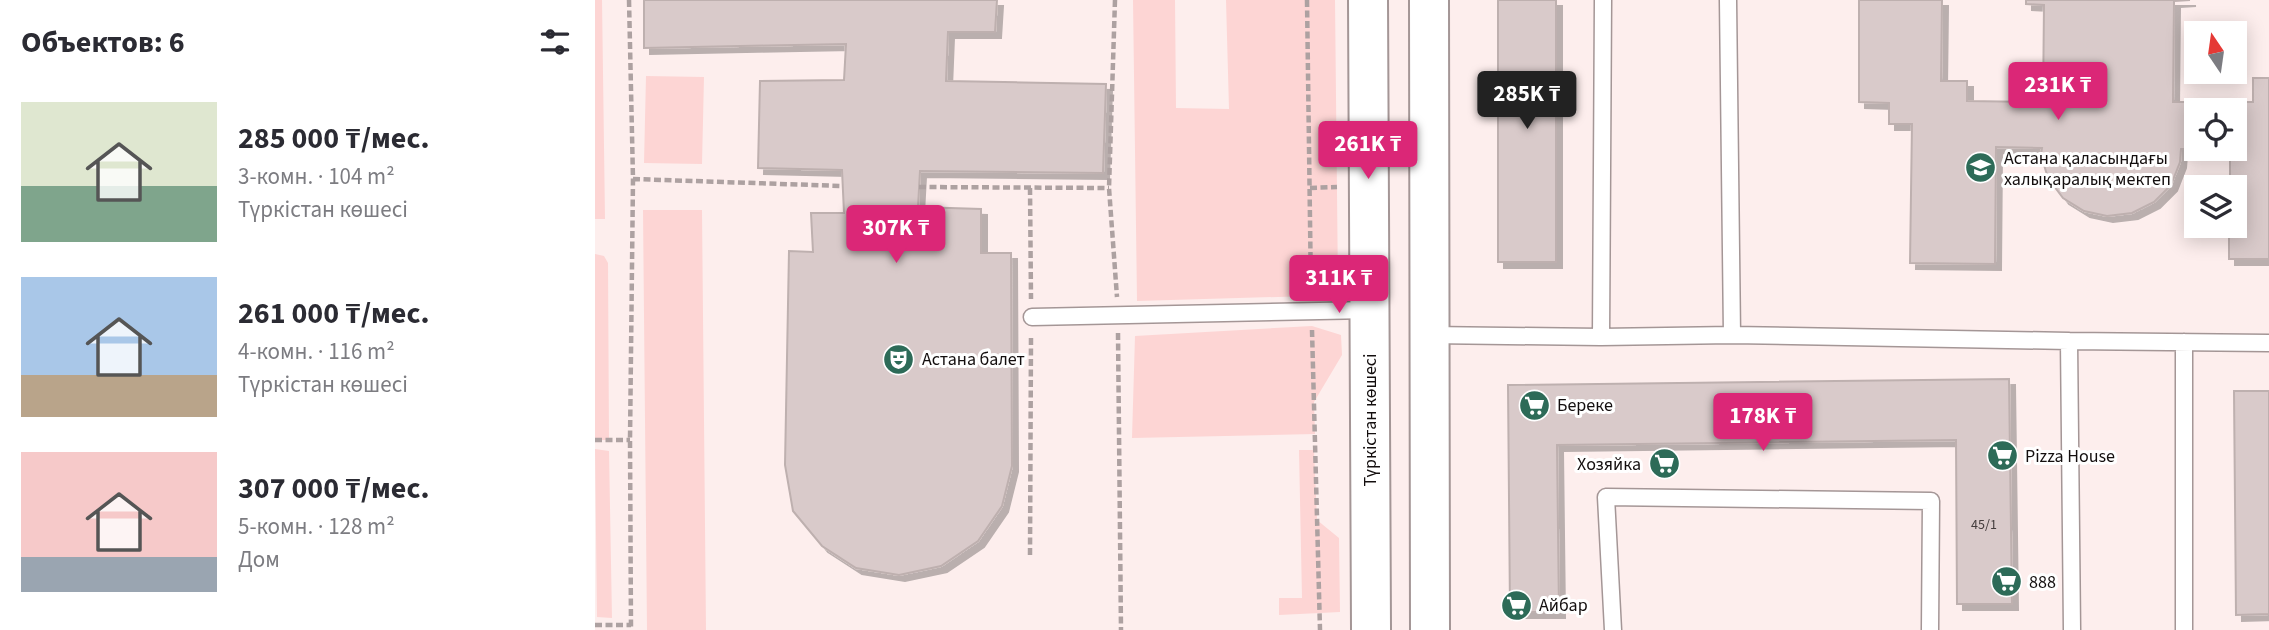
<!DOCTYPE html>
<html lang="ru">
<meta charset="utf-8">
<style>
:root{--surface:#fff;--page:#f7f7f7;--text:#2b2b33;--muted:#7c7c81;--accent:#db2777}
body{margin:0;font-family:"Source Sans 3",sans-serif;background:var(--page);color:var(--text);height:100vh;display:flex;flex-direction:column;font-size:26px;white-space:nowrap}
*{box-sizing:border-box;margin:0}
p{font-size:23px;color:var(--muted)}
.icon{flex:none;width:38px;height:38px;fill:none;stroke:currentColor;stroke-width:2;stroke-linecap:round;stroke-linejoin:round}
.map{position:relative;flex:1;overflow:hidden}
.side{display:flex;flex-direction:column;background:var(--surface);width:595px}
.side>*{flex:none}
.needle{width:46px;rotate:347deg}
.buttons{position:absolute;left:1589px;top:21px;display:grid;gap:14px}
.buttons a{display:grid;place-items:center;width:63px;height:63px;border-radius:0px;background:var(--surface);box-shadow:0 4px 18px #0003;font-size:35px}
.price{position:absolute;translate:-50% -60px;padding:0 16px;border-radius:7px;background:var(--accent);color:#fff;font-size:23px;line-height:46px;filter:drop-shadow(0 2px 4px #0008)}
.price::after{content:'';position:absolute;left:50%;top:42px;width:21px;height:16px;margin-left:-10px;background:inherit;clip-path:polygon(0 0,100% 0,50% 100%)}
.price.on{background:#222;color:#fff}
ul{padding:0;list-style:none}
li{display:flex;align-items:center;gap:21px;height:175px;padding:0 21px}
li span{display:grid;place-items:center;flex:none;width:196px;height:140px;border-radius:0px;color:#555}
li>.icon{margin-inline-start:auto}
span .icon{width:84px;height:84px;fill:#fffc;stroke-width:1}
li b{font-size:30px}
h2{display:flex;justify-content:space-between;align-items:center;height:84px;padding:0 21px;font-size:30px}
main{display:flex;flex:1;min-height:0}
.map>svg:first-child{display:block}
</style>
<main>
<section class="side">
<h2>Объектов: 6<svg class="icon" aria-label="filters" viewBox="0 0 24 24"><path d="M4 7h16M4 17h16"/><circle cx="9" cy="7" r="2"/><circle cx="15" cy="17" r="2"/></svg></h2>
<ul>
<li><span style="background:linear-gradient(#dfe7d0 60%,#7fa58c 0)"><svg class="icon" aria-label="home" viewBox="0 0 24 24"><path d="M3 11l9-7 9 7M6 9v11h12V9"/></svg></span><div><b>285 000 ₸/мес.</b><p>3-комн. · 104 m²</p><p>Түркістан көшесі</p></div></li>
<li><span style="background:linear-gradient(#a9c7e8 70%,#b9a48a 0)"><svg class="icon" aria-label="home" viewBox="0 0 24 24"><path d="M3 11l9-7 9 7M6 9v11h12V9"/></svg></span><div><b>261 000 ₸/мес.</b><p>4-комн. · 116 m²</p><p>Түркістан көшесі</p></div></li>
<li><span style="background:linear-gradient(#f6c9c9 75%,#9aa5b1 0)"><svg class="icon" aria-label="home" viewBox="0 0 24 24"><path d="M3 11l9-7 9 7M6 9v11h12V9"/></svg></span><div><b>307 000 ₸/мес.</b><p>5-комн. · 128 m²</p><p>Дом</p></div></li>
</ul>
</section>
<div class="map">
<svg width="1674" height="630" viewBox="0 0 1674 630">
<defs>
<filter id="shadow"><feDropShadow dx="6" dy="6" stdDeviation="0" flood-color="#0004"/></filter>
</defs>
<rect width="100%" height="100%" fill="#fdeeed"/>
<path fill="#fdd5d4" d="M0,0H7L10,219H0Z
M538,0H580L581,108L634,109L631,0H740L743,289L716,296L542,301Z
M51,76L109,77L107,164L49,163Z
M48,210H107L111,630H52Z
M0,254L9,256L13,263L14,440H0Z
M717,326L746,335L747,355L719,402L720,434L537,438L540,336Z
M0,449L14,451L17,618L2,617Z
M704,450H719L722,520L744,538L745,612L684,615V598H707Z"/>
<path fill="#d9caca" stroke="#beb0af" stroke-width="2" fill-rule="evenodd" filter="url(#shadow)" d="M49,0H402L400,32H353L351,81L511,84L508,173L325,171L323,207L386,209V253H416L417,466L407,506L383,541L346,566L304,575L261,568L227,546L198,511L190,465L194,251L218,252L216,213H249L247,170L163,168L165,81L249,80L251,44L49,48Z
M903,0H961V262H903Z
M1264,0H1347L1346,81H1372V101L1448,102L1449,5L1431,4V0H1595L1579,1L1578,102H1658V78H1674V259H1634V226H1640V187H1635V149H1586L1585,162L1576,185L1559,202L1537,213L1512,216L1489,211L1468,198L1453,178L1446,155L1447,148L1401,147L1400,264L1315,263L1317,124H1294V103L1264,102ZM1601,110H1640V149H1601Z
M1414,379L1417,604H1362L1361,440L962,445L964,612H915L913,385Z
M1639,391H1674V614L1641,615Z"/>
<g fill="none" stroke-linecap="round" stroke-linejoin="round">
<defs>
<path id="service" d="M1133,0L1137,335
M437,317L774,310
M834,335L1006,337L1008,0
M1006,337L1137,335L1474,341
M1018,630L1011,497L1336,501L1335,630
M1477,630L1474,341L1674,343
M1589,630V342"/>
<path id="secondary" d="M773,0L776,630
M834,0L835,630"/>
</defs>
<use href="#service" stroke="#a49696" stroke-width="19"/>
<use href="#secondary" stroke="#a49696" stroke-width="42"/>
<path stroke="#ada1a1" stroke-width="4.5" stroke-dasharray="7 3.5" stroke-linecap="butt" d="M34,0L38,179L35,440L36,630
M520,0L514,188L522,297
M712,0L716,293
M38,179L248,186
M324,187L514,188
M435,188L436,299
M715,188L742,187
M717,330L725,630
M523,333L526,630
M0,440H35
M435,555L436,336
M0,625H36"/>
<use href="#service" stroke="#fff" stroke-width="16"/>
<use href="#secondary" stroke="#fff" stroke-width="38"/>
</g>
<defs>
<symbol id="school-disc" viewBox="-11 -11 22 22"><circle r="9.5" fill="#2d6b58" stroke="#fff"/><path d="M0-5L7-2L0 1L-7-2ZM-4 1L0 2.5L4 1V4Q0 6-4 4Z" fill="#fff"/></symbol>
<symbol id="theatre-disc" viewBox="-11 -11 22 22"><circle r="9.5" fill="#2d6b58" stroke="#fff"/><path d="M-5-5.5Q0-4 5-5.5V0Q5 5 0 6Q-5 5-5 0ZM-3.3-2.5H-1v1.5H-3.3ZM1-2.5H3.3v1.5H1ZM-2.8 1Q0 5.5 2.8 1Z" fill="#fff"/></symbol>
<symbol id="supermarket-disc" viewBox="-11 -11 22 22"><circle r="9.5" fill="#2d6b58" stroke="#fff"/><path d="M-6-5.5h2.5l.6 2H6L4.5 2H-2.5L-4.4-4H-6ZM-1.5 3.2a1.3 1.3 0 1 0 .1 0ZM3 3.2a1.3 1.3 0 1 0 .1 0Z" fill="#fff"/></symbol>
</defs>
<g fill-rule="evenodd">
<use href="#school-disc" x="1368" y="150" width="35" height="35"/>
<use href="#theatre-disc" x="286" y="342" width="35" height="35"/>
<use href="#supermarket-disc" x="922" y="388" width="35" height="35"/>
<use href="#supermarket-disc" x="1390" y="438" width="35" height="35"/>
<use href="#supermarket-disc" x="1052" y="446" width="35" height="35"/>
<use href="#supermarket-disc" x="1394" y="564" width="35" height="35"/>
<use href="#supermarket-disc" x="904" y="588" width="35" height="35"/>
</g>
<g text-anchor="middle" stroke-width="6" stroke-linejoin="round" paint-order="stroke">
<g font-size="14" fill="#443d3d">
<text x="1389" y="529">45/1</text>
</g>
<g font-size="18" fill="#130e0e" stroke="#fff" text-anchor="start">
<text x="1409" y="164">Астана қаласындағы<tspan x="1409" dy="21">халықаралық мектеп</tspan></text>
<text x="327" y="365">Астана балет</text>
<text x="962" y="411">Береке</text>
<text x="1430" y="462">Pizza House</text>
<text x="1046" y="470" text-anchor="end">Хозяйка</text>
<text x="1434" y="588">888</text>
<text x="944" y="611">Айбар</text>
</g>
<g font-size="18" fill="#130e0e" stroke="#fff">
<text transform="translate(775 420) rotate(-90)" y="6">Түркістан көшесі</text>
</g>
</g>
</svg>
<div class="buttons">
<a><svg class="needle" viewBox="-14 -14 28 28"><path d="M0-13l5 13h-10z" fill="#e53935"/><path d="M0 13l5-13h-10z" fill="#7c7c81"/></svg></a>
<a><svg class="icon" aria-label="locate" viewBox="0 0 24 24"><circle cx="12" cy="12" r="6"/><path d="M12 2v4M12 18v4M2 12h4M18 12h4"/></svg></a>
<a><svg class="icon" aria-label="layers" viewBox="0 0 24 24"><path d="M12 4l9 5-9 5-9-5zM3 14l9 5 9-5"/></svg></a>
</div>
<b class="price" style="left:1463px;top:122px">231K ₸</b>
<b class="price on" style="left:932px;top:131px">285K ₸</b>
<b class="price" style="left:773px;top:181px">261K ₸</b>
<b class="price" style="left:301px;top:265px">307K ₸</b>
<b class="price" style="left:744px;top:315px">311K ₸</b>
<b class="price" style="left:1168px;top:453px">178K ₸</b>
</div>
</main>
